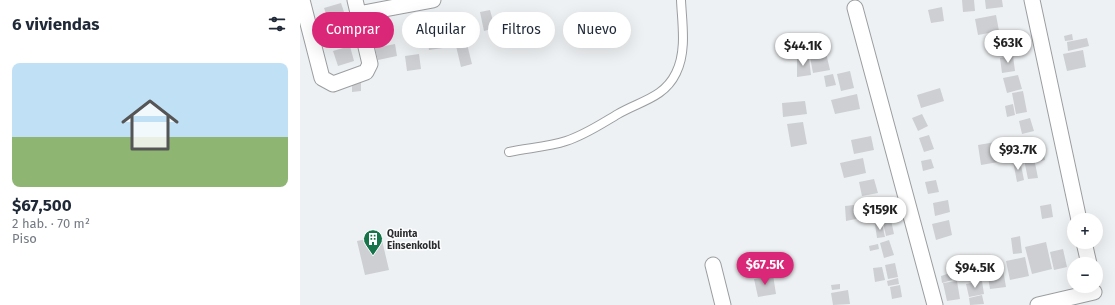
<!DOCTYPE html>
<html lang="es">
<meta charset="utf-8">
<style>
:root{--surface:#fff;--page:#f6f6f7;--text:#1f2937;--muted:#747a83;--line:#e0e1e3;--accent:#db2777}
body{margin:0;font-family:"Fira Sans",sans-serif;background:var(--page);color:var(--text);height:100vh;display:flex;flex-direction:column;font-size:15px;white-space:nowrap}
*{box-sizing:border-box;margin:0}
p{font-size:13px;color:var(--muted)}
.icon{flex:none;width:22px;height:22px;fill:none;stroke:currentColor;stroke-width:2;stroke-linecap:round;stroke-linejoin:round}
.map{position:relative;flex:1;overflow:hidden}
.drawer{display:flex;flex-direction:column;background:var(--surface);width:300px}
.drawer>*{flex:none}
.banner{position:absolute;left:12px;top:12px;width:380px;height:36px;display:flex;gap:8px}
.controls{position:absolute;left:767px;top:213px;display:grid;gap:8px}
.controls a{display:grid;place-items:center;width:36px;height:36px;border-radius:50%;background:var(--surface);box-shadow:0 4px 16px #0002;font-size:20px}
.price{position:absolute;translate:-50% -34px;padding:0 9px;border-radius:14px;background:#fff;color:#222;font-size:13px;line-height:26px;filter:drop-shadow(0 1px 2px #0008)}
.price::after{content:'';position:absolute;left:50%;top:24px;width:12px;height:9px;margin-left:-6px;background:inherit;clip-path:polygon(0 0,100% 0,50% 100%)}
.price.on{background:var(--accent);color:#fff}
ul{padding:0;list-style:none}
li{display:grid;align-content:center;gap:8px;height:212px;padding:0 12px}
li+li{border-top:1px solid var(--line)}
li span{display:grid;place-items:center;height:124px;border-radius:8px;color:#555}
li>.icon{margin-inline-start:auto}
span .icon{width:72px;height:72px;fill:#fffc;stroke-width:1}
li b{font-size:17px}
h2{display:flex;justify-content:space-between;align-items:center;height:48px;padding:0 12px;font-size:17px}
.tag{padding:0 14px;border-radius:18px;background:var(--surface);box-shadow:0 4px 16px #0002;font-size:14px;line-height:36px}
.tag.on{background:var(--accent);color:#fff}
main{display:flex;flex:1;min-height:0}
.map>svg:first-child{display:block}
</style>
<main>
<section class="drawer">
<h2>6 viviendas<svg class="icon" aria-label="filters" viewBox="0 0 24 24"><path d="M4 7h16M4 17h16"/><circle cx="9" cy="7" r="2"/><circle cx="15" cy="17" r="2"/></svg></h2>
<ul>
<li><span style="background:linear-gradient(#bfe0f5 60%,#8fb573 0)"><svg class="icon" aria-label="home" viewBox="0 0 24 24"><path d="M3 11l9-7 9 7M6 9v11h12V9"/></svg></span><div><b>$67,500</b><p>2 hab. · 70 m²</p><p>Piso</p></div></li>
</ul>
</section>
<div class="map">
<svg width="815" height="305" viewBox="0 0 815 305">
<rect width="100%" height="100%" fill="#eef1f3"/>
<path fill="#cdcfd2" d="M662,0H674L675,11L663,12Z
M685,0H702L703,7L686,9Z
M41,3L45,15L28,20L24,8Z
M642,7L644,21L631,23L628,10Z
M190,10L195,28L184,31L180,12Z
M696,15L699,31L678,35L675,19Z
M772,34L773,40L765,41L764,36Z
M141,35L143,48L129,50L127,37Z
M707,36L709,51L696,52L694,38Z
M787,38L789,46L768,51L767,42Z
M95,44L97,56L78,60L75,48Z
M167,44L172,64L161,67L156,46Z
M50,46L54,61L38,66L33,51Z
M783,50L786,67L767,71L763,54Z
M526,53L530,70L513,73L510,57Z
M119,54L121,69L107,71L105,56Z
M713,56L715,71L702,73L700,58Z
M509,58L511,75L497,77V59Z
M550,71L554,88L541,91L537,74Z
M533,74L536,85L526,87L524,76Z
M718,75L722,89L707,93L703,78Z
M61,79V91L52,92V80Z
M640,88L644,101L621,108L617,95Z
M723,91L727,112L716,114L712,93Z
M557,94L560,109L535,114L531,100Z
M505,101L507,114L483,117L482,103Z
M713,104L715,115L707,117L705,106Z
M622,114L628,126L618,131L612,118Z
M730,118L734,131L722,134L719,121Z
M503,122L507,144L491,147L487,124Z
M629,135L634,149L624,152L619,138Z
M571,136L574,150L554,154L551,140Z
M713,139L716,159L681,165L678,145Z
M731,143L738,178L728,179L721,145Z
M744,154L745,160L736,162L734,155Z
M563,158L566,173L544,178L540,163Z
M631,159L634,168L623,171L621,161Z
M720,160L724,180L717,182L713,161Z
M574,179L578,193L562,196L559,182Z
M636,180L639,192L628,194L625,182Z
M574,199L578,214L568,217L564,201Z
M648,200L650,212L635,216L633,203Z
M751,204L753,217L742,219L740,206Z
M554,205L556,219L546,221L545,206Z
M589,211L594,234L586,236L581,213Z
M649,220L652,235L636,240L632,224Z
M582,223L585,237L577,238L575,224Z
M81,236L89,270L65,275L57,241Z
M720,236L722,253L713,254L711,238Z
M589,240L594,255L584,258L580,243Z
M746,242L752,269L732,274L725,247Z
M578,244L579,249L570,251L569,246Z
M763,249L767,267L754,270L750,252Z
M725,257L729,276L710,280L706,261Z
M595,263L598,277L588,279L585,265Z
M582,267L585,280L575,282L573,268Z
M703,269L706,287L690,289L687,272Z
M650,273L652,280L642,283L641,276Z
M473,275L476,294L458,297L454,279Z
M598,278L599,284L588,286L587,281Z
M657,281L660,299L647,301L643,283Z
M682,281L684,294L669,297L666,284Z
M540,284V289L532,290L531,285Z
M600,285L602,297L592,299L590,287Z
M548,290L550,304L533,305L531,293Z
M682,295L684,304L670,305L669,298Z"/>
<g fill="none" stroke-linecap="round" stroke-linejoin="round">
<defs>
<path id="lane" d="M209,152C227,148 248,147 266,141C285,135 301,124 318,114C340,101 364,98 376,73C387,51 382,23 381,0"/>
<path id="street" d="M2,0L22,78L33,84L66,72L70,64L55,0
M732,0L779,220
M555,8L635,305
M58,14L133,0
M784,242L789,264
M413,265L423,305
M738,305L794,292"/>
</defs>
<use href="#lane" stroke="#9b9ea0" stroke-width="10"/>
<use href="#street" stroke="#9b9ea0" stroke-width="17"/>
<use href="#lane" stroke="#fff" stroke-width="8"/>
<use href="#street" stroke="#fff" stroke-width="15"/>
</g>
<defs>
<symbol id="building-pin" viewBox="-11 -11 22 30"><path d="M0 17L-7.5 6A9.5 9.5 0 1 1 7.5 6Z" fill="#17744a" stroke="#fdfeff"/><path d="M-4-6H4V6H1V3H-1V6H-4ZM-2.5-4.3h1.7v1.8h-1.7ZM.8-4.3h1.7v1.8H.8ZM-2.5-1h1.7V.8h-1.7ZM.8-1h1.7V.8H.8Z" fill="#fff"/></symbol>
</defs>
<g fill-rule="evenodd">
<use href="#building-pin" x="62" y="228" width="22" height="30"/>
</g>
<g text-anchor="middle" stroke-width="3" stroke-linejoin="round" paint-order="stroke">
<g font-size="10" font-weight="bold" fill="#2b2c2d" stroke="#fdfeff" text-anchor="start">
<text x="87" y="237">Quinta<tspan x="87" dy="12">Einsenkolbl</tspan></text>
</g>
</g>
</svg>
<div class="controls">
<a>+</a>
<a>−</a>
</div>
<b class="price" style="left:708px;top:64px">$63K</b>
<b class="price" style="left:503px;top:67px">$44.1K</b>
<b class="price" style="left:718px;top:171px">$93.7K</b>
<b class="price" style="left:580px;top:231px">$159K</b>
<b class="price on" style="left:465px;top:286px">$67.5K</b>
<b class="price" style="left:675px;top:289px">$94.5K</b>
<div class="banner">
<a class="tag on">Comprar</a>
<a class="tag">Alquilar</a>
<a class="tag">Filtros</a>
<a class="tag">Nuevo</a>
</div>
</div>
</main>
